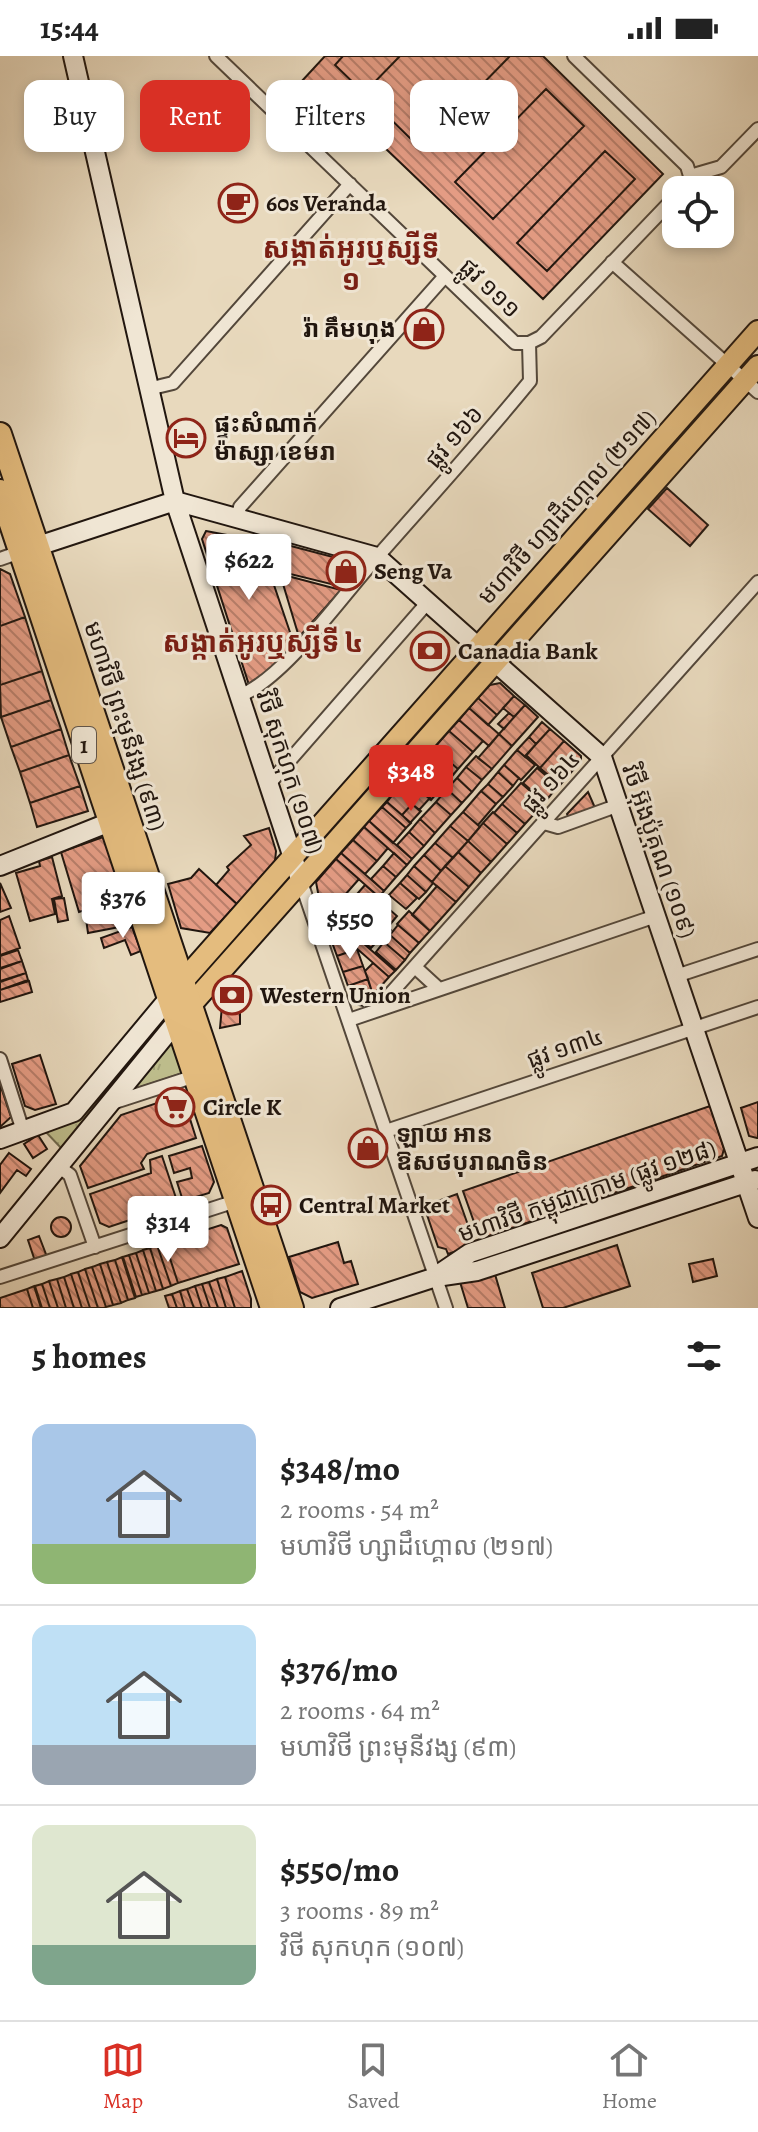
<!DOCTYPE html>
<meta charset="utf-8">
<style>
:root{--surface:#fff;--page:#f2f2f2;--text:#222;--muted:#767676;--line:#e0e0e0;--accent:#d93025}
body{margin:0;font-family:Alegreya,"Noto Sans Khmer",serif;background:var(--page);color:var(--text);height:100vh;display:flex;flex-direction:column;font-size:30px;white-space:nowrap}
*{box-sizing:border-box;margin:0}
p{font-size:26px;color:var(--muted)}
.icon{flex:none;width:44px;height:44px;fill:none;stroke:currentColor;stroke-width:2;stroke-linecap:round;stroke-linejoin:round}
.map{position:relative;height:1252px;overflow:hidden}
.side{display:flex;flex-direction:column;background:var(--surface);flex:1}
.side>*{flex:none}
.top-card{position:absolute;left:24px;top:24px;width:710px;height:72px;display:flex;gap:16px}
.controls{position:absolute;left:662px;top:120px;display:grid;gap:16px}
.controls a{display:grid;place-items:center;width:72px;height:72px;border-radius:16px;background:var(--surface);box-shadow:0 4px 12px #0003;font-size:40px}
.price{position:absolute;translate:-50% -68px;padding:0 18px;border-radius:8px;background:#fff;color:#222;font-size:26px;line-height:52px;filter:drop-shadow(0 2px 4px #0008)}
.price::after{content:'';position:absolute;left:50%;top:48px;width:24px;height:18px;margin-left:-12px;background:inherit;clip-path:polygon(0 0,100% 0,50% 100%)}
.price.current{background:var(--accent);color:#fff}
ul{padding:0;list-style:none}
li{display:flex;align-items:center;gap:24px;height:200px;padding:0 32px}
li+li{border-top:2px solid var(--line)}
li span{display:grid;place-items:center;flex:none;width:224px;height:160px;border-radius:16px;color:#555}
li>.icon{margin-inline-start:auto}
span .icon{width:96px;height:96px;fill:#fffc;stroke-width:1}
li b{font-size:34px}
h2{display:flex;justify-content:space-between;align-items:center;height:96px;padding:0 32px;font-size:34px}
.chip{padding:0 28px;border-radius:16px;background:var(--surface);box-shadow:0 4px 12px #0003;font-size:28px;line-height:72px}
.chip.current{background:var(--accent);color:#fff}
.status{display:flex;justify-content:space-between;align-items:center;height:56px;padding:0 40px;background:var(--surface);direction:ltr}
.status svg{height:22px;fill:currentColor}
.tabs{display:flex;justify-content:space-around;align-items:center;height:112px;border-top:2px solid var(--line);background:var(--surface);font-size:22px;color:var(--muted)}
.tabs a{display:grid;justify-items:center;gap:4px}
.tabs .current{color:var(--accent)}
.map>svg:first-child{display:block}
</style>
<div class="status"><b>15:44</b><svg viewBox="0 0 49 12"><path d="M0 12V9h3v3zM5 12V6h3v6zM10 12V3h3v9zM15 12V0h3v12zM26 1h20v11H26zM47 4h2v5h-2z"/></svg></div>
<div class="map">
<svg width="758" height="1252" viewBox="0 0 758 1252">
<defs>
<pattern id="grass-tufts" width="24" height="20" patternUnits="userSpaceOnUse" patternTransform="scale(2)"><rect width="24" height="20" fill="#bebd8c"/><path d="M3 7l-1-3M5 7V3M7 7l1-3M15 17l-1-3M17 17v-4M19 17l1-3" fill="none" stroke="#a3a278"/></pattern>
<pattern id="building-back-hatch" width="6" height="6" patternUnits="userSpaceOnUse" patternTransform="scale(2)"><rect width="6" height="6" fill="#e49c84"/><path d="M-1 5l2 2M0 0l6 6M5-1l2 2" fill="none" stroke="#b87e6a"/></pattern>
</defs>
<rect width="100%" height="100%" fill="#e8d9bd"/>
<filter id="stains"><feTurbulence type="fractalNoise" baseFrequency=".0025" numOctaves="4"/><feColorMatrix values="0 0 0 0 .2 0 0 0 0 .09 0 0 0 0 .02 0 0 0 .5 -.17"/></filter>
<radialGradient id="worn" r=".72"><stop offset=".6" stop-color="#630" stop-opacity="0"/><stop offset="1" stop-color="#630" stop-opacity=".3"/></radialGradient>
<path fill="url(#grass-tufts)" stroke="#706a4e" stroke-width="2" d="M163,964L162,971L62,1093L44,1074Z
M172,986L183,1017L131,1034Z"/>
<path fill="url(#building-back-hatch)" stroke="#21160f" stroke-width="2" d="M325,0H543L663,118L543,243L362,70L344,89L289,39Z
M343,0H400L364,37L335,9Z
M400,0H510L420,92L364,37Z
M546,33L584,70L493,163L455,126Z
M605,95L635,123L547,215L517,187Z
M667,432L708,469L690,490L648,453Z
M206,475L259,485L294,588L255,630L249,629L202,483Z
M268,484L356,507L358,513L343,531L282,516Z
M0,513L10,518L25,561L0,570Z
M280,518L341,534L299,581Z
M25,561L42,615L0,629V570Z
M42,615L51,644L1,661L0,629Z
M500,627L514,640L497,659L478,642L490,629Z
M514,640L525,649L514,661L503,652Z
M478,642L497,659L488,669L469,652Z
M51,644L61,673L11,691L1,661Z
M525,649L538,661L512,690L499,678Z
M469,652L499,678L489,690L459,664Z
M509,657L514,661L504,673L498,668Z
M459,664L483,685L473,696L449,675Z
M542,666L550,673L536,688L529,681Z
M61,673L69,699L20,716L11,691Z
M550,673L564,685L540,712L526,699Z
M449,675L473,696L458,713L434,692Z
M499,678L512,690L492,713L478,702Z
M529,681L536,688L525,701L517,694Z
M564,685L581,700V705L560,729L540,712Z
M434,692L458,713L448,725L424,704Z
M517,694L535,709L521,724L504,709Z
M69,699L80,730L30,747L20,716Z
M476,700L492,713L482,724L466,711Z
M424,704L448,725L442,731L418,710Z
M504,709L519,722L513,730L498,716Z
M418,710L442,731L431,744L407,723Z
M466,711L482,724L472,736L457,722Z
M537,712L558,730L545,746L523,727Z
M498,716L513,730L503,741L488,728Z
M457,722L472,736L462,747L447,733Z
M407,723L422,736L413,747L397,733Z
M521,727L544,747L525,768L502,748Z
M488,728L503,741L496,748L481,735Z
M80,730L88,755L37,771L30,747Z
M397,733L413,747L402,759L387,746Z
M447,733L462,747L451,759L436,746Z
M481,735L496,748L478,769L463,756Z
M422,736L430,742L419,754L412,748Z
M588,736L596,754L570,765L567,758Z
M387,746L411,767L406,772L382,751Z
M436,746L451,759L435,777L420,763Z
M412,748L421,755L410,767L402,759Z
M502,748L525,768L517,777L494,757Z
M382,751L406,772L393,787L369,765Z
M463,756L480,771L468,785L450,770Z
M493,756L517,777L507,788L483,767Z
M420,763L435,777L424,790L409,776Z
M369,765L412,803L407,809L364,771Z
M483,767L507,788L491,806L468,785Z
M450,770L468,785L453,802L435,787Z
M364,771L388,792L377,805L353,784Z
M269,772L276,795L275,805L237,848L216,829L229,814L227,811L251,789L244,780Z
M409,776L424,790L412,803L397,789Z
M106,780L125,841L79,856L61,796Z
M353,784L377,805L365,818L341,797Z
M468,785L491,806L481,817L458,796Z
M435,787L453,802L441,815L424,799Z
M458,796L481,817L469,831L445,810Z
M341,797L384,835L379,841L336,803Z
M394,797L407,809L396,821L383,810Z
M424,799L441,815L432,826L414,810Z
M52,801L62,840L52,843L55,858L30,865L16,817L40,810L39,805Z
M336,803L359,823L344,840L320,847L316,826Z
M383,810L396,821L384,835L371,823Z
M414,810L433,827L426,836L407,819Z
M445,810L469,831L456,846L432,826Z
M199,813L237,848L210,877L181,872L168,828L191,822Z
M407,819L426,836L419,843L400,827Z
M0,827L11,852L0,856Z
M400,827L417,842L406,853L389,839Z
M365,829L379,841L365,857L351,845Z
M437,830L456,846L430,875L412,859Z
M112,839L114,849L124,846L130,869L88,877L84,848L89,847L90,852L106,848L104,840Z
M344,840H347L353,862L326,869L320,847Z
M64,842L68,864L58,866L54,843Z
M382,847L397,860L388,871L373,857Z
M409,855L430,875L419,887L397,868Z
M373,857L391,874L382,884L363,868Z
M9,860L20,892L0,899V864Z
M363,868L380,882L371,892L355,878Z
M398,869L419,887L410,897L390,879Z
M132,871L141,895L131,899L125,884L104,892L101,882Z
M346,872L395,915L389,921L337,875Z
M337,875L357,893L337,900L329,878Z
M390,879L410,897L405,904L384,886Z
M384,886L405,904L396,914L376,896Z
M357,893L363,910L343,916L337,900Z
M18,894L22,905L0,912V900Z
M22,905L26,917L0,925V913Z
M373,907L389,921L373,939L365,915Z
M363,910L368,923L348,930L343,916Z
M26,917L28,924L0,934V926Z
M368,923L373,939L363,950L354,948L348,930Z
M29,925L32,936L0,946V934Z
M234,930L250,944L240,953V968L220,972L222,950Z
M40,999L56,1048L35,1054L25,1050L12,1008Z
M0,1028L11,1061L0,1071Z
M175,1041L185,1047L196,1082L147,1098L141,1107L144,1113L88,1132L80,1110L121,1059Z
M758,1046V1082H757L749,1080L741,1052Z
M710,1050L724,1093L722,1100L480,1183L463,1135Z
M38,1079L47,1093L33,1102L24,1088Z
M202,1090L214,1126L209,1137L183,1145L177,1126L192,1122L190,1112L174,1117L169,1100Z
M9,1097L31,1113L26,1120L17,1114L0,1137V1109Z
M162,1100L178,1148L109,1171L100,1167L90,1138L151,1117L150,1104Z
M457,1138L475,1189L448,1198L446,1193L438,1191L424,1150Z
M51 1171a10 10 0 1 1 20 0a10 10 0 1 1-20 0Z
M221,1169L227,1172L239,1208L178,1227L165,1187Z
M39,1180L47,1201L35,1205L28,1184Z
M338,1186L344,1207L351,1205L358,1228L312,1242L300,1236L289,1201Z
M165,1187L178,1227L171,1230L157,1189Z
M157,1189L171,1230L163,1233L150,1192Z
M617,1189L630,1230L563,1252H543L532,1217Z
M150,1192L163,1233L156,1235L143,1194Z
M143,1194L156,1235L149,1237L136,1197Z
M136,1197L149,1237L142,1239L129,1199Z
M129,1199L142,1239L136,1241L123,1201Z
M122,1201L135,1242L128,1244L115,1204Z
M713,1203L717,1220L693,1226L689,1208Z
M115,1204L128,1244L121,1247L107,1206Z
M107,1206L121,1247L113,1249L100,1208Z
M100,1208L113,1249L106,1251L92,1211Z
M92,1211L106,1251L104,1252H98L85,1213Z
M85,1213L98,1252H90L78,1216Z
M242,1215L251,1243V1252H235L225,1221Z
M494,1215L505,1252H468L460,1226Z
M78,1216L90,1252H82L71,1218Z
M71,1218L82,1252H74L64,1221Z
M64,1221L74,1252H66L57,1223Z
M225,1221L235,1252H226L217,1223Z
M57,1223L66,1252H58L49,1225Z
M217,1223L226,1252H218L209,1226Z
M49,1225L58,1252H50L42,1228Z
M209,1226L218,1252H210L202,1228Z
M42,1228L50,1252H42L35,1230Z
M202,1228L210,1252H202L195,1230Z
M34,1230L41,1252H33L27,1233Z
M195,1230L202,1252H194L187,1233Z
M27,1233L33,1252H0V1242Z
M187,1233L194,1252H185L180,1235Z
M180,1235L185,1252H177L172,1238Z
M172,1238L177,1252H169L165,1240Z"/>
<g fill="none" stroke-linecap="round" stroke-linejoin="round">
<defs>
<path id="street" d="M216,0L515,287H529
M574,0L687,110L690,120
M690,120L721,111L758,73
M612,206L758,336
M529,287L541,281L676,140
M148,333L173,327L350,128
M237,462L240,451L445,220
M0,503L20,496
M239,640C280,625 335,550 365,515C420,452 477,390 530,325L529,287
M269,728L428,546
M544,767L558,771L619,749
M300,823L446,1252
M415,911L439,933
M676,920L758,893
M376,954L758,526
M349,964L656,860
M0,1003L23,1075
M112,1047L195,1020
M386,1075L758,951
M58,1110L70,1119L95,1191
M0,1221L236,1145"/>
<path id="secondary" d="M73,0L175,445L300,823
M38,490L175,445L377,501L602,701L758,1162
M0,810L110,766
M0,1083L74,1056L169,942
M0,1182L177,965
M439,1218L470,1197L758,1101
M340,1252L436,1221L477,1215L755,1124"/>
<path id="primary" d="M175,934L758,275
M182,959L758,310"/>
<path id="highway" d="M0,378L292,1252
M0,435L272,1252"/>
</defs>
<use href="#street" stroke="#53473a" stroke-width="16"/>
<use href="#secondary" stroke="#21160f" stroke-width="22"/>
<use href="#primary" stroke="#21160f" stroke-width="24"/>
<use href="#highway" stroke="#21160f" stroke-width="26"/>
<use href="#street" stroke="#f0e6d4" stroke-width="12"/>
<use href="#secondary" stroke="#f0e6d4" stroke-width="18"/>
<use href="#primary" stroke="#e4bc7e" stroke-width="20"/>
<use href="#highway" stroke="#e4bc7e" stroke-width="22"/>
</g>
<defs>
<symbol id="cafe-ring" viewBox="-11 -11 22 22"><circle r="9.5" fill="#f0e6d4" stroke="#8f2418" stroke-width="1.5"/><path d="M-5.5-4.5H6V0H3Q3 3.5 0 3.5H-2.5Q-5.5 3.5-5.5 0ZM3-3.2v2h1.7v-2ZM-6 4.5H4V6H-6Z" fill="#8f2418"/></symbol>
<symbol id="shop-ring" viewBox="-11 -11 22 22"><circle r="9.5" fill="#f0e6d4" stroke="#8f2418" stroke-width="1.5"/><path d="M-5-2.5h2.3a2.7 3.5 0 0 1 5.4 0H5L5.5 6h-11ZM-1.5-2.5h3a1.5 2.3 0 0 0-3 0Z" fill="#8f2418"/></symbol>
<symbol id="hotel-ring" viewBox="-11 -11 22 22"><circle r="9.5" fill="#f0e6d4" stroke="#8f2418" stroke-width="1.5"/><path d="M-6-4.5h1.5V1H6V5H4.5V3h-9V5H-6ZM-4 0a1.8 1.8 0 1 1 3.6 0ZM.5 0V-2.5h3Q6-2.5 6 0Z" fill="#8f2418"/></symbol>
<symbol id="bank-ring" viewBox="-11 -11 22 22"><circle r="9.5" fill="#f0e6d4" stroke="#8f2418" stroke-width="1.5"/><path d="M-6-4H6V4H-6ZM0-2.3a2.3 2.3 0 1 0 0 4.6a2.3 2.3 0 1 0 0-4.6Z" fill="#8f2418"/></symbol>
<symbol id="supermarket-ring" viewBox="-11 -11 22 22"><circle r="9.5" fill="#f0e6d4" stroke="#8f2418" stroke-width="1.5"/><path d="M-6-5.5h2.5l.6 2H6L4.5 2H-2.5L-4.4-4H-6ZM-1.5 3.2a1.3 1.3 0 1 0 .1 0ZM3 3.2a1.3 1.3 0 1 0 .1 0Z" fill="#8f2418"/></symbol>
<symbol id="bus-ring" viewBox="-11 -11 22 22"><circle r="9.5" fill="#f0e6d4" stroke="#8f2418" stroke-width="1.5"/><path d="M-5-6H5V4H4V6H2V4H-2V6H-4V4H-5ZM-3.5-4V0h7V-4ZM-3.5 1.2v1.5H-2V1.2ZM2 1.2v1.5H3.5V1.2Z" fill="#8f2418"/></symbol>
</defs>
<g fill-rule="evenodd">
<use href="#cafe-ring" x="216" y="125" width="44" height="44"/>
<use href="#shop-ring" x="402" y="251" width="44" height="44"/>
<use href="#hotel-ring" x="164" y="360" width="44" height="44"/>
<use href="#shop-ring" x="324" y="493" width="44" height="44"/>
<use href="#bank-ring" x="408" y="573" width="44" height="44"/>
<use href="#bank-ring" x="210" y="917" width="44" height="44"/>
<use href="#supermarket-ring" x="153" y="1029" width="44" height="44"/>
<use href="#shop-ring" x="346" y="1070" width="44" height="44"/>
<use href="#bus-ring" x="249" y="1127" width="44" height="44"/>
</g>
<g text-anchor="middle" stroke-width="6" stroke-linejoin="round" paint-order="stroke">
<rect fill="#f0e6d4" stroke="#5f544a" stroke-width="2" x="72" y="671" width="24" height="36" rx="6"/>
<g font-size="22" font-weight="bold" fill="#21160f">
<text x="84" y="697">1</text>
</g>
<g font-size="24" font-weight="bold" fill="#21160f" stroke="#f0e6d4" text-anchor="start">
<text x="266" y="155">60s Veranda</text>
<text x="396" y="281" text-anchor="end">រ៉ា គឹមហុង</text>
<text x="214" y="376">ផ្ទះសំណាក់<tspan x="214" dy="28">ម៉ាស្សា ខេមរា</tspan></text>
<text x="374" y="523">Seng Va</text>
<text x="458" y="603">Canadia Bank</text>
<text x="260" y="947">Western Union</text>
<text x="203" y="1059">Circle K</text>
<text x="396" y="1086">ឡាយ អាន<tspan x="396" dy="28">ឱសថបុរាណចិន</tspan></text>
<text x="299" y="1157">Central Market</text>
</g>
<g font-size="24" fill="#21160f" stroke="#f0e6d4">
<text transform="translate(490 232) rotate(44)" y="8">ផ្លូវ ១១១</text>
<text transform="translate(454 381) rotate(-49)" y="8">ផ្លូវ ១៦៦</text>
<text transform="translate(567 451) rotate(-48)" y="8">មហាវិថី ហ្សាដឹហ្គោល (២១៧)</text>
<text transform="translate(125 670) rotate(72)" y="8">មហាវិថី ព្រះមុនីវង្ស (៩៣)</text>
<text transform="translate(290 716) rotate(72)" y="8">វិថី សុកហុក (១០៧)</text>
<text transform="translate(551 726) rotate(-48)" y="8">ផ្លូវ ១៦៤</text>
<text transform="translate(659 795) rotate(71)" y="8">វិថី អ៊ុងប៉ូគុណ (១០៩)</text>
<text transform="translate(565 992) rotate(-19)" y="8">ផ្លូវ ១៣៤</text>
<text transform="translate(587 1135) rotate(-19)" y="8">មហាវិថី កម្ពុជាក្រោម (ផ្លូវ ១២៨)</text>
</g>
<g font-size="28" font-weight="bold" fill="#7a1f14" stroke="#f0e6d4">
<text x="351" y="202">សង្កាត់អូរឬស្សីទី<tspan x="351" dy="32">១</tspan></text>
<text x="263" y="596">សង្កាត់អូរឬស្សីទី ៤</text>
</g>
</g>
<rect width="100%" height="100%" filter="url(#stains)"/>
<rect width="100%" height="100%" fill="url(#worn)"/>
</svg>
<div class="controls">
<a><svg class="icon" aria-label="locate" viewBox="0 0 24 24"><circle cx="12" cy="12" r="6"/><path d="M12 2v4M12 18v4M2 12h4M18 12h4"/></svg></a>
</div>
<b class="price" style="left:249px;top:546px">$622</b>
<b class="price current" style="left:411px;top:757px">$348</b>
<b class="price" style="left:123px;top:884px">$376</b>
<b class="price" style="left:350px;top:905px">$550</b>
<b class="price" style="left:168px;top:1208px">$314</b>
<div class="top-card">
<a class="chip">Buy</a>
<a class="chip current">Rent</a>
<a class="chip">Filters</a>
<a class="chip">New</a>
</div>
</div>
<section class="side">
<h2>5 homes<svg class="icon" aria-label="filters" viewBox="0 0 24 24"><path d="M4 7h16M4 17h16"/><circle cx="9" cy="7" r="2"/><circle cx="15" cy="17" r="2"/></svg></h2>
<ul>
<li><span style="background:linear-gradient(#a9c7e8 75%,#8fb573 0)"><svg class="icon" aria-label="home" viewBox="0 0 24 24"><path d="M3 11l9-7 9 7M6 9v11h12V9"/></svg></span><div><b>$348/mo</b><p>2 rooms · 54 m²</p><p>មហាវិថី ហ្សាដឹហ្គោល (២១៧)</p></div></li>
<li><span style="background:linear-gradient(#bfe0f5 75%,#9aa5b1 0)"><svg class="icon" aria-label="home" viewBox="0 0 24 24"><path d="M3 11l9-7 9 7M6 9v11h12V9"/></svg></span><div><b>$376/mo</b><p>2 rooms · 64 m²</p><p>មហាវិថី ព្រះមុនីវង្ស (៩៣)</p></div></li>
<li><span style="background:linear-gradient(#dfe7d0 75%,#7fa58c 0)"><svg class="icon" aria-label="home" viewBox="0 0 24 24"><path d="M3 11l9-7 9 7M6 9v11h12V9"/></svg></span><div><b>$550/mo</b><p>3 rooms · 89 m²</p><p>វិថី សុកហុក (១០៧)</p></div></li>
</ul>
</section>
<nav class="tabs">
<a class="current"><svg class="icon" aria-label="map" viewBox="0 0 24 24"><path d="M3 6l6-2 6 2 6-2v14l-6 2-6-2-6 2zM9 4v14M15 6v14"/></svg>Map</a>
<a><svg class="icon" aria-label="saved" viewBox="0 0 24 24"><path d="M7 4h10v16l-5-4-5 4z"/></svg>Saved</a>
<a><svg class="icon" aria-label="home" viewBox="0 0 24 24"><path d="M3 11l9-7 9 7M6 9v11h12V9"/></svg>Home</a>
</nav>
